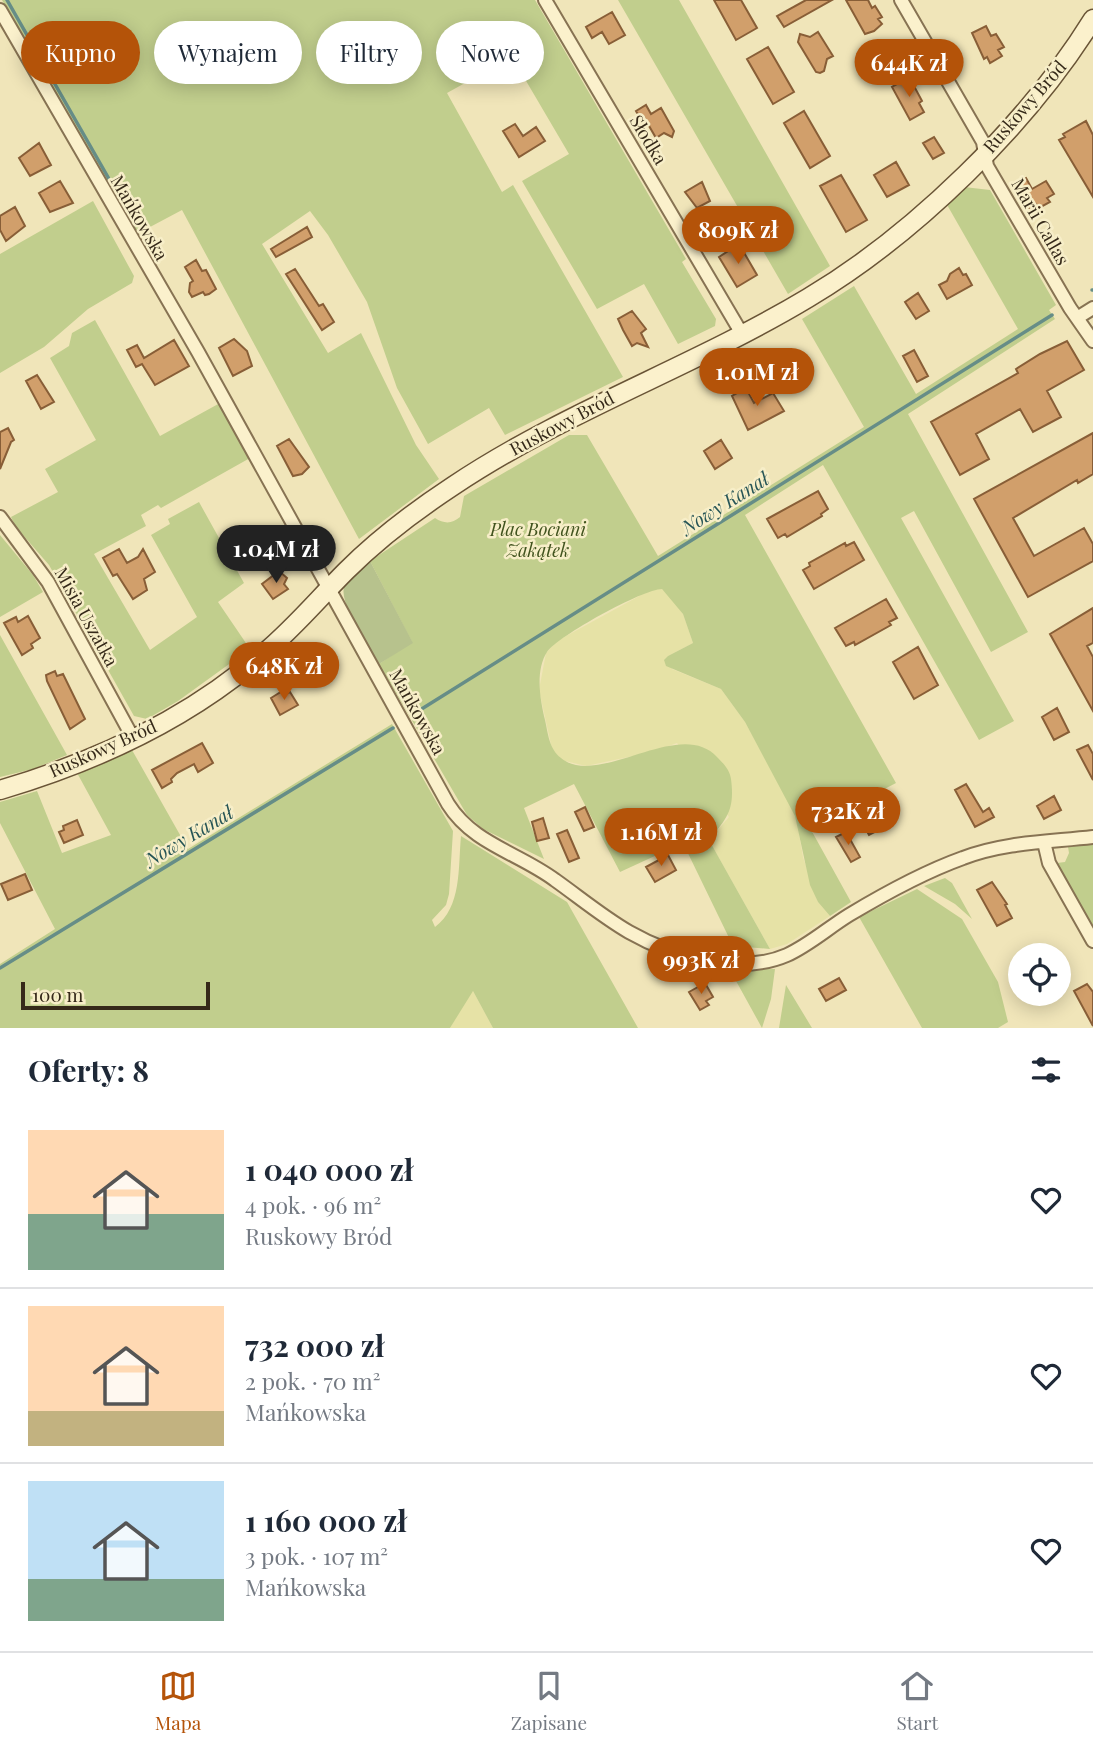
<!DOCTYPE html>
<html lang="pl">
<meta charset="utf-8">
<style>
:root{--surface:#fff;--page:#f2f2f3;--text:#1f2937;--muted:#747a83;--line:#e0e1e3;--accent:#b45309}
body{margin:0;font-family:"Playfair Display",serif;background:var(--page);color:var(--text);height:100vh;display:flex;flex-direction:column;font-size:26px;white-space:nowrap}
*{box-sizing:border-box;margin:0}
p{font-size:23px;color:var(--muted)}
.icon{flex:none;width:38px;height:38px;fill:none;stroke:currentColor;stroke-width:2;stroke-linecap:round;stroke-linejoin:round}
.map{position:relative;height:1028px;overflow:hidden}
.sheet{display:flex;flex-direction:column;background:var(--surface);flex:1}
.sheet>*{flex:none}
.top-card{position:absolute;left:21px;top:21px;width:700px;height:63px;display:flex;gap:14px}
.buttons{position:absolute;left:1008px;top:943px;display:grid;gap:14px}
.buttons a{display:grid;place-items:center;width:63px;height:63px;border-radius:50%;background:var(--surface);box-shadow:0 4px 18px #0003;font-size:35px}
.scale{position:absolute;left:21px;bottom:18px;width:189px;box-sizing:border-box;padding-left:7px;border:4px solid #352919;border-top:0;font-size:19px;line-height:24px;white-space:nowrap;color:#352919;-webkit-text-stroke:5px #f7eec8;paint-order:stroke}
.price{position:absolute;translate:-50% -60px;padding:0 16px;border-radius:24px;background:var(--accent);color:#fff;font-size:23px;line-height:46px;filter:drop-shadow(0 2px 4px #0008)}
.price::after{content:'';position:absolute;left:50%;top:42px;width:21px;height:16px;margin-left:-10px;background:inherit;clip-path:polygon(0 0,100% 0,50% 100%)}
.price.selected{background:#222;color:#fff}
ul{padding:0;list-style:none}
li{display:flex;align-items:center;gap:21px;height:175px;padding:0 28px}
li+li{border-top:2px solid var(--line)}
li span{display:grid;place-items:center;flex:none;width:196px;height:140px;border-radius:0px;color:#555}
li>.icon{margin-inline-start:auto}
span .icon{width:84px;height:84px;fill:#fffc;stroke-width:1}
li b{font-size:30px}
h2{display:flex;justify-content:space-between;align-items:center;height:84px;padding:0 28px;font-size:30px}
.chip{padding:0 24px;border-radius:32px;background:var(--surface);box-shadow:0 4px 18px #0003;font-size:24px;line-height:63px}
.chip.selected{background:var(--accent);color:#fff}
.tabs{display:flex;justify-content:space-around;align-items:center;height:98px;border-top:2px solid var(--line);background:var(--surface);font-size:19px;color:var(--muted)}
.tabs a{display:grid;justify-items:center;gap:4px}
.tabs .selected{color:var(--accent)}
.map>svg:first-child{display:block}
</style>
<div class="map">
<svg width="1093" height="1028" viewBox="0 0 1093 1028">
<rect width="100%" height="100%" fill="#f0e5b9"/>
<path fill="#e6e2a6" d="M652,589H662L670,595L683,614L693,643L668,656L672,669L721,689L745,722L796,816L803,857L818,902L830,916L787,944L770,949L709,840L729,817L677,743L652,752L586,766L561,760L552,749L539,690L546,653L557,641Z
M473,991L493,1028H450L467,997Z"/>
<path fill="#c1ce8d" d="M2,0H535L686,259L682,262L716,319L715,326L678,344L644,284L597,309L522,181L569,154L512,57L447,93L502,192L513,185L623,377L505,435L489,408L428,444L397,388L367,302L328,235L310,211L262,244L328,353L361,333L416,445L439,479L359,539L182,210L135,235Z
M618,0H679L830,266L788,294Z
M964,187L990,190L1056,305L1049,310L1055,319L908,414L1028,632L991,652L914,511L901,518L1014,721L979,740L823,465L745,515L896,783L810,828L851,902L830,916L818,902L810,885L795,816L745,722L721,689L666,666L664,660L668,656L693,643L683,614L662,589C643,589 558,636 547,652C535,671 540,699 545,720C548,733 549,749 561,758C598,789 680,716 717,757C723,763 730,770 731,779C735,810 727,818 709,840L770,949L733,946L683,843L620,872L574,784L524,808L544,859L483,829L467,815L379,664L412,642L370,561L435,518C444,524 452,524 460,517L464,496L569,435H587L658,556L864,427L802,319L854,286L916,394L1018,329L946,203Z
M93,201L134,276L132,283L88,309L44,347L0,373V254Z
M95,320L160,436L220,403L250,458L161,508L158,505L141,515L146,526L94,554L150,650L197,617L151,535L170,524L168,519L199,502L244,583L218,602L250,649L178,701L147,719L134,716L49,565L16,527L11,517L58,492L45,469L96,440L50,358L69,346L72,333Z
M0,535L33,575L43,592L0,617Z
M0,635L67,755L33,769L0,777Z
M392,724L453,831L449,894L446,905L432,920L435,927C462,907 458,868 461,836L567,902L638,1028H493L473,991L450,1028H0V964L55,929L0,823V802L37,791L62,853L111,835L76,771L132,750L188,849Z
M1093,843V926L1057,863L1065,862L1069,853L1068,847Z
M945,878L952,883L972,919L955,904L924,886Z
M917,889L962,919L998,982L1008,1022L998,1028H922L859,917Z
M775,969L771,999L762,1028L730,970Z
M786,985L812,1028H779Z"/>
<path fill="#b7c28d" d="M370,561L413,643L379,664C369,648 336,600 345,584C351,575 363,568 370,561Z"/>
<g fill="none" stroke-linecap="round" stroke-linejoin="round">
<path stroke="#668d87" stroke-width="3.5" d="M7,0L125,207
M1092,290H1093
M412,715L1052,315
M0,968L393,728"/>
</g>
<path fill="#d19f6b" stroke="#885e37" stroke-width="2" d="M714,0H741L757,28L736,40Z
M806,0H832L784,27L777,16Z
M846,0H868L872,8L875,6L882,17L878,19L882,24L874,31L865,34Z
M612,12L625,35L609,44L602,32L592,38L586,27Z
M986,26L991,36L996,34L1004,47L998,50L1002,56L990,63L987,57L984,59L972,33Z
M818,32L833,56L827,59L824,71L820,73L816,72L798,42L800,34L810,37Z
M768,47L794,92L773,104L747,59Z
M906,79L910,88L914,86L922,101L919,103L924,112L910,120L892,87Z
M646,105L651,114L661,108L674,131L672,137L664,133L656,138L645,119L642,121L636,111Z
M804,111L830,156L810,168L784,123Z
M1086,121L1093,135V197L1059,140L1065,137L1063,134Z
M515,124L523,136L536,127L545,141L519,157L503,131Z
M934,137L944,153L933,159L923,143Z
M39,143L51,165L30,176L19,158Z
M896,162L909,185L887,197L874,175Z
M841,175L867,220L846,232L820,186Z
M1026,178L1032,189L1046,181L1054,194L1047,198L1050,202L1039,208L1036,204L1029,208L1015,184Z
M60,181L73,203L50,212L39,193Z
M702,182L710,201L697,208L685,192Z
M15,207L25,226L6,241L0,230V216Z
M307,227L312,237L276,257L271,249Z
M739,244L757,275L737,287L719,257Z
M196,260L202,271L206,270L216,289L209,294L205,295L203,292L192,297L189,292L190,283L193,281L185,267Z
M959,268L963,275L966,274L972,285L947,299L939,285L947,281L950,274Z
M295,269L319,306L323,304L334,322L322,330L286,274Z
M918,293L929,311L916,319L905,302Z
M632,311L646,329L641,333L648,347L637,343L632,346L623,330L618,319Z
M234,339L247,351L252,366L233,376L219,348Z
M174,340L189,366L155,385L142,364L136,367L127,350L137,345L144,358Z
M1067,341L1084,370L1047,391L1061,417L1033,432L1020,409L976,434L989,459L960,475L931,422L1018,373L1016,369L1040,354Z
M914,350L928,376L917,382L903,356Z
M37,375L54,402L41,409L26,381Z
M746,388L754,403L773,393L784,411L748,430L732,396Z
M8,428L14,440L11,442L0,469V432Z
M1093,433V474L1078,483L1077,480L1013,518L1034,556L1084,528L1093,544V561L1028,597L974,499Z
M289,439L309,467L302,474L293,476L277,446Z
M721,440L732,458L715,469L704,451Z
M818,491L828,509L821,514L822,516L787,537L785,534L778,538L767,519Z
M854,542L864,560L814,589L803,570L810,566L809,563L845,543L846,546Z
M119,549L127,563L138,557L143,549L155,572L144,579L147,590L133,599L117,574L113,576L103,558Z
M279,571L287,578L284,584L288,589L273,599L262,584Z
M886,599L897,618L889,622L891,625L855,645L854,642L846,646L835,628Z
M1093,608V643L1087,646L1093,657V711L1050,634Z
M28,616L40,638L31,644L33,648L22,655L4,623L16,617L18,622Z
M918,647L938,685L914,699L893,662Z
M326,654L334,667L321,676L314,662Z
M55,671L57,676L63,674L85,719L70,729L47,681L46,675Z
M284,690L286,694L290,692L298,705L280,715L271,698Z
M1057,708L1069,732L1054,740L1042,717Z
M202,743L213,763L198,772L194,764L177,773L171,779L172,782L162,788L152,770Z
M1088,745L1093,754V780L1077,750Z
M966,784L983,812L989,808L994,817L975,827L955,790Z
M1054,796L1061,810L1044,819L1037,806Z
M585,807L594,827L584,831L575,812Z
M886,812L892,823L869,835L863,824Z
M543,818L549,838L537,841L532,822Z
M77,820L83,835L64,843L59,832L64,830L63,826Z
M567,830L579,858L569,862L557,834Z
M846,832L860,857L851,862L836,837Z
M668,855L676,870L655,882L646,867Z
M25,874L32,890L8,900L1,884Z
M992,882L1007,904L1005,905L1012,918L997,926L977,890Z
M839,978L846,990L826,1001L819,989Z
M705,983L713,997L706,1001L709,1005L700,1010L689,992Z
M1087,984L1093,992V1026L1074,991Z"/>
<g fill="none" stroke-linecap="round" stroke-linejoin="round">
<defs>
<path id="street" d="M545,0L742,334
M901,0L983,142L987,166L1070,308L1093,341
M0,10L198,352L448,804C473,844 519,853 555,880C579,897 603,917 629,932C671,956 739,976 787,955C809,945 828,928 849,915C884,894 924,872 963,858C1004,842 1050,842 1093,837
M1077,318L1093,308
M0,517L48,582L133,738
M1044,842L1049,863L1093,941"/>
<path id="secondary" d="M0,790C95,762 190,718 264,653C294,628 319,598 346,571C378,539 415,511 453,486C565,411 693,367 808,298C914,235 1028,124 1093,19"/>
</defs>
<use href="#street" stroke="#877353" stroke-width="16"/>
<use href="#secondary" stroke="#695436" stroke-width="21"/>
<use href="#street" stroke="#fbf1cc" stroke-width="12"/>
<use href="#secondary" stroke="#fbf1cc" stroke-width="18"/>
</g>
<g text-anchor="middle" stroke-width="5" stroke-linejoin="round" paint-order="stroke">
<g font-size="18" fill="#352919" stroke="#f7eec8">
<text transform="translate(1025 107) rotate(-49)" y="6">Ruskowy Bród</text>
<text transform="translate(648 140) rotate(59)" y="6">Słodka</text>
<text transform="translate(139 218) rotate(60)" y="6">Mańkowska</text>
<text transform="translate(1040 222) rotate(60)" y="6">Marii Callas</text>
<text transform="translate(562 424) rotate(-28)" y="6">Ruskowy Bród</text>
<text transform="translate(86 617) rotate(61)" y="6">Misia Uszatka</text>
<text transform="translate(417 712) rotate(61)" y="6">Mańkowska</text>
<text transform="translate(103 749) rotate(-24)" y="6">Ruskowy Bród</text>
</g>
<g font-size="18" font-style="italic" fill="#41531e" stroke="#f7eec8">
<text x="538" y="536">Plac Bociani<tspan x="538" dy="21">Zakątek</tspan></text>
</g>
<g font-size="19" font-style="italic" fill="#275556" stroke="#f7eec8">
<text transform="translate(725 503) rotate(-32)" y="7">Nowy Kanał</text>
<text transform="translate(189 836) rotate(-31)" y="7">Nowy Kanał</text>
</g>
</g>
</svg>
<div class="buttons">
<a><svg class="icon" aria-label="locate" viewBox="0 0 24 24"><circle cx="12" cy="12" r="6"/><path d="M12 2v4M12 18v4M2 12h4M18 12h4"/></svg></a>
</div>
<div class="scale">100 m</div>
<b class="price" style="left:909px;top:99px">644K zł</b>
<b class="price" style="left:738px;top:266px">809K zł</b>
<b class="price" style="left:757px;top:408px">1.01M zł</b>
<b class="price selected" style="left:276px;top:585px">1.04M zł</b>
<b class="price" style="left:284px;top:702px">648K zł</b>
<b class="price" style="left:848px;top:847px">732K zł</b>
<b class="price" style="left:661px;top:868px">1.16M zł</b>
<b class="price" style="left:701px;top:996px">993K zł</b>
<div class="top-card">
<a class="chip selected">Kupno</a>
<a class="chip">Wynajem</a>
<a class="chip">Filtry</a>
<a class="chip">Nowe</a>
</div>
</div>
<section class="sheet">
<h2>Oferty: 8<svg class="icon" aria-label="filters" viewBox="0 0 24 24"><path d="M4 7h16M4 17h16"/><circle cx="9" cy="7" r="2"/><circle cx="15" cy="17" r="2"/></svg></h2>
<ul>
<li><span style="background:linear-gradient(#ffd9b3 60%,#7fa58c 0)"><svg class="icon" aria-label="home" viewBox="0 0 24 24"><path d="M3 11l9-7 9 7M6 9v11h12V9"/></svg></span><div><b>1 040 000 zł</b><p>4 pok. · 96 m²</p><p>Ruskowy Bród</p></div><svg class="icon" aria-label="heart" viewBox="0 0 24 24"><path d="M12 20l-8-8c-3-5 5-10 8-4 3-6 11-1 8 4z"/></svg></li>
<li><span style="background:linear-gradient(#ffd9b3 75%,#c2b280 0)"><svg class="icon" aria-label="home" viewBox="0 0 24 24"><path d="M3 11l9-7 9 7M6 9v11h12V9"/></svg></span><div><b>732 000 zł</b><p>2 pok. · 70 m²</p><p>Mańkowska</p></div><svg class="icon" aria-label="heart" viewBox="0 0 24 24"><path d="M12 20l-8-8c-3-5 5-10 8-4 3-6 11-1 8 4z"/></svg></li>
<li><span style="background:linear-gradient(#bfe0f5 70%,#7fa58c 0)"><svg class="icon" aria-label="home" viewBox="0 0 24 24"><path d="M3 11l9-7 9 7M6 9v11h12V9"/></svg></span><div><b>1 160 000 zł</b><p>3 pok. · 107 m²</p><p>Mańkowska</p></div><svg class="icon" aria-label="heart" viewBox="0 0 24 24"><path d="M12 20l-8-8c-3-5 5-10 8-4 3-6 11-1 8 4z"/></svg></li>
</ul>
</section>
<nav class="tabs">
<a class="selected"><svg class="icon" aria-label="map" viewBox="0 0 24 24"><path d="M3 6l6-2 6 2 6-2v14l-6 2-6-2-6 2zM9 4v14M15 6v14"/></svg>Mapa</a>
<a><svg class="icon" aria-label="saved" viewBox="0 0 24 24"><path d="M7 4h10v16l-5-4-5 4z"/></svg>Zapisane</a>
<a><svg class="icon" aria-label="home" viewBox="0 0 24 24"><path d="M3 11l9-7 9 7M6 9v11h12V9"/></svg>Start</a>
</nav>
